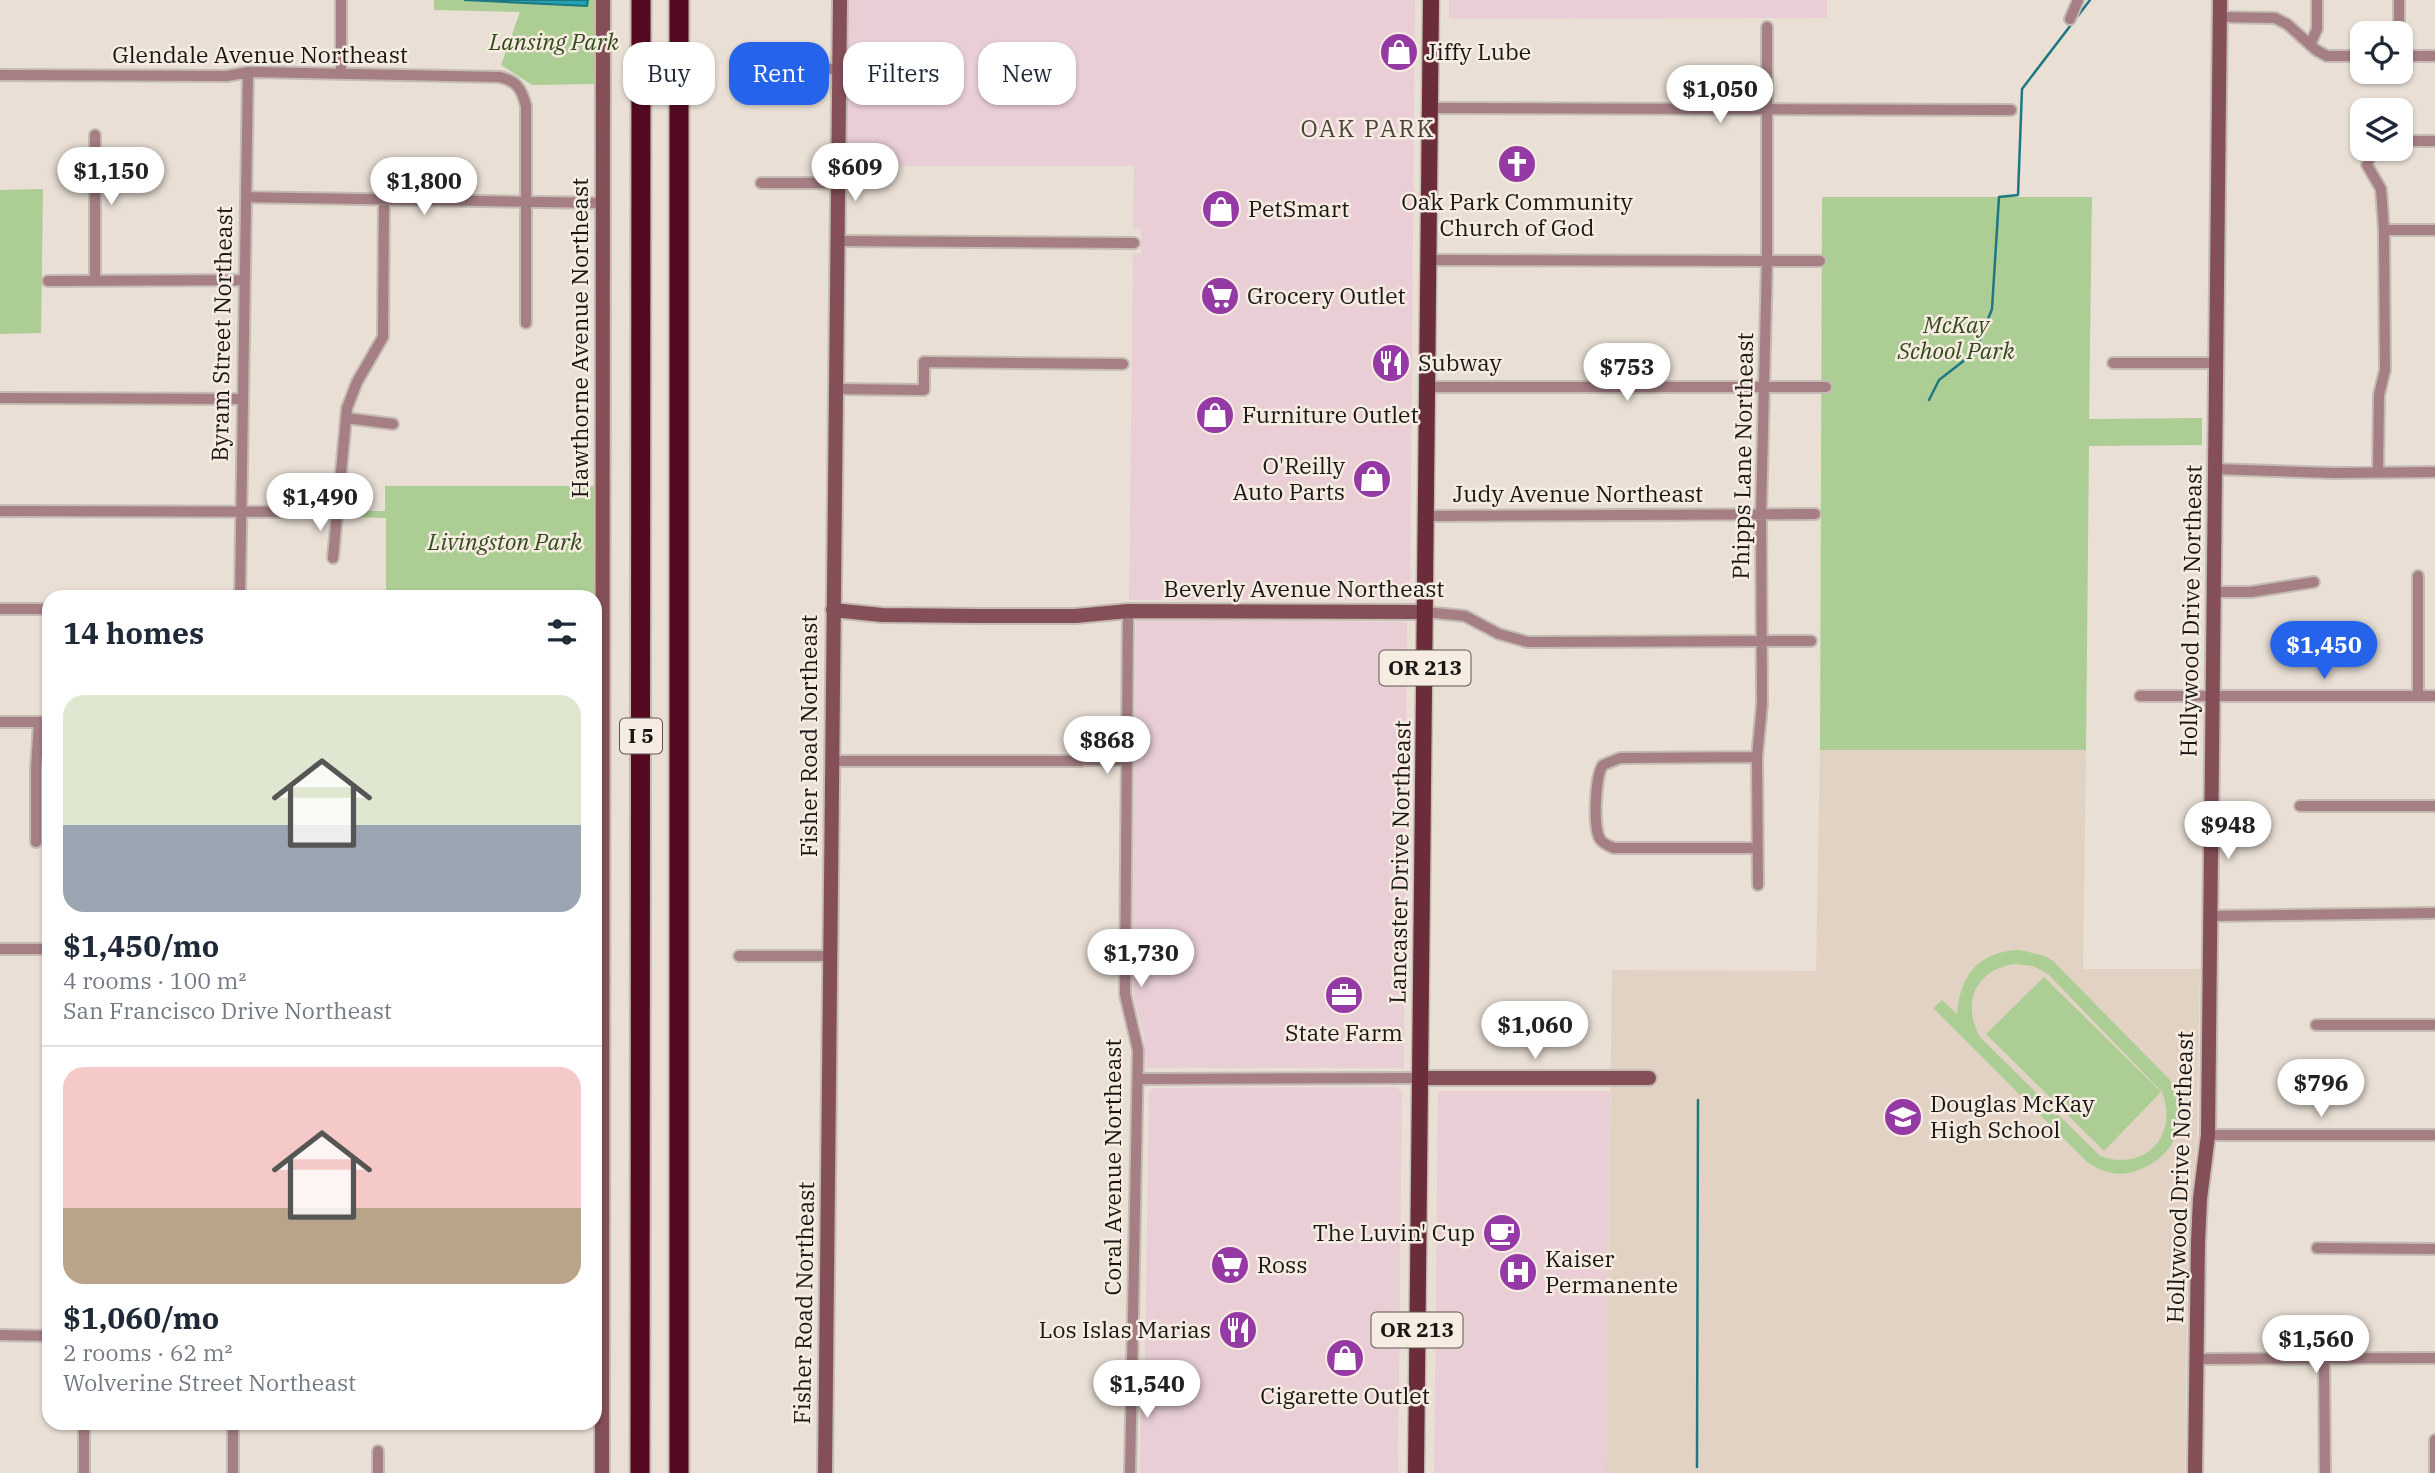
<!DOCTYPE html>
<meta charset="utf-8">
<style>
:root{--surface:#fff;--page:#f2f2f3;--text:#1f2937;--muted:#747a83;--line:#e0e1e3;--accent:#2563eb}
body{margin:0;font-family:"IBM Plex Serif",serif;background:var(--page);color:var(--text);height:100vh;display:flex;flex-direction:column;font-size:26px;white-space:nowrap}
*{box-sizing:border-box;margin:0}
p{font-size:23px;color:var(--muted)}
.icon{flex:none;width:38px;height:38px;fill:none;stroke:currentColor;stroke-width:2;stroke-linecap:round;stroke-linejoin:round}
.map{position:relative;flex:1;overflow:hidden}
.sheet{position:absolute;left:42px;top:590px;width:560px;height:840px;display:flex;flex-direction:column;background:var(--surface);border-radius:21px;box-shadow:0 2px 5px #0004}
.sheet>*{flex:none}
.guide{position:absolute;left:623px;top:42px;width:665px;height:63px;display:flex;gap:14px}
.tools{position:absolute;left:2350px;top:21px;display:grid;gap:14px}
.tools a{display:grid;place-items:center;width:63px;height:63px;border-radius:14px;background:var(--surface);box-shadow:0 2px 5px #0004;font-size:35px}
.price{position:absolute;translate:-50% -60px;padding:0 16px;border-radius:24px;background:#fff;color:#222;font-size:23px;line-height:46px;filter:drop-shadow(0 2px 4px #0008)}
.price::after{content:'';position:absolute;left:50%;top:42px;width:21px;height:16px;margin-left:-10px;background:inherit;clip-path:polygon(0 0,100% 0,50% 100%)}
.price.current{background:var(--accent);color:#fff}
ul{padding:0;list-style:none}
li{display:grid;align-content:center;gap:14px;height:371px;padding:0 21px}
li+li{border-top:2px solid var(--line)}
li span{display:grid;place-items:center;height:217px;border-radius:21px;color:#555}
li>.icon{margin-inline-start:auto}
span .icon{width:126px;height:126px;fill:#fffc;stroke-width:1}
li b{font-size:30px}
h2{display:flex;justify-content:space-between;align-items:center;height:84px;padding:0 21px;font-size:30px}
.chip{padding:0 24px;border-radius:21px;background:var(--surface);box-shadow:0 2px 5px #0004;font-size:24px;line-height:63px}
.chip.current{background:var(--accent);color:#fff}
.map>svg:first-child{display:block}
</style>
<div class="map">
<svg width="2435" height="1473" viewBox="0 0 2435 1473">
<rect width="100%" height="100%" fill="#e9dfd5"/>
<path fill="#e9cfd5" d="M847,0H1415L1410,599L1129,600L1133,254L1141,253V229L1133,228L1134,166H846Z
M1449,0H1827V18L1449,19Z
M1136,619L1407,622L1404,1068H1146L1144,1037L1132,991Z
M1396,1087L1402,1091L1398,1473H1140L1141,1392L1145,1361L1149,1091L1154,1088Z
M1438,1091H1610L1606,1473H1434Z"/>
<path fill="#e2d2c3" d="M1820,750H2086L2083,969H2200L2197,1142L2188,1227L2185,1473H1606L1612,970L1816,971Z"/>
<path fill="#acce94" fill-rule="evenodd" d="M434,0H595L594,84L532,85L501,65L520,12L434,10Z
M43,189L41,333L0,334V190Z
M1822,197H2092L2089,419L2202,418V445L2089,446L2086,750H1820Z
M385,486H595L596,609L595,597H386V518L349,517V511H385Z
M2020,950L2045,956L2053,961L2170,1080C2189,1113 2180,1151 2145,1167C2134,1173 2121,1176 2108,1172C2101,1171 2095,1166 2088,1163L1933,1008L1942,1000L1957,1014C1960,975 1979,951 2020,950ZM2015,964L2033,966L2048,974L2162,1092C2179,1136 2145,1172 2100,1156L1980,1037C1961,1003 1976,969 2015,964Z
M2044,977L2161,1092L2104,1151L1986,1034Z"/>
<path fill="#20a2b2" stroke="#1e7882" stroke-width="2" d="M464,0H588L587,6Z"/>
<g fill="none" stroke-linecap="round" stroke-linejoin="round">
<path stroke="#1e7882" stroke-width="2.5" d="M1929,400L1939,380L1975,352L1992,309L1999,197L2018,195L2022,89L2090,0
M1697,1467L1698,1100"/>
<defs>
<path id="street" d="M2220,17L2275,18L2287,24L2316,50L2327,56H2362
M2070,19L2078,0
M2399,33V0
M2310,45L2317,29V0
M2401,56H2435
M765,68L839,69
M341,73V0
M0,75L227,76L248,72L499,77C517,80 522,90 526,106V323
M1429,108L2011,110
M2401,141H2435
M2373,149L2367,165L2381,189L2384,230L2385,370L2379,395L2378,472
M761,183H837
M246,197L603,203
M2384,230H2435
M837,241L1134,243
M1428,260L1820,261
M95,280V135
M48,281L243,280
M2113,363H2216
M1427,387H1826
M835,389L924,390V362L1123,364
M0,398L242,399
M346,418L393,424
M2215,469L2334,473L2435,472
M0,511L336,512
M1425,516L1815,514
M333,558L347,408L357,382L383,337L384,200
M2213,592H2251L2314,582
M240,597L248,72
M0,609H49
M1128,611L1125,994L1138,1050L1130,1473
M1425,612L1465,616L1499,634L1528,642L1811,641
M2140,696H2435
M2418,696V576
M0,722H49
M1087,760H1127
M832,761H1081
M2300,806H2435
M36,842V769L39,722
M1757,848H1614C1609,846 1603,844 1600,839C1593,828 1595,776 1603,765L1620,758L1757,757
M1758,885L1757,757L1762,704L1761,514L1767,260V27
M2210,916L2435,913
M0,949H49
M739,956H830
M2316,1025H2435
M1138,1079L1420,1078
M2208,1135H2435
M2317,1248L2435,1249
M0,1335L49,1336
M2196,1359L2435,1358
M2324,1359L2325,1473
M378,1451V1473
M2435,1472V1440
M84,1473V1423
M233,1473V1423"/>
<path id="secondary" d="M833,610L882,615L981,616H1075L1128,611L1425,612
M1420,1078H1649
M602,1473L603,0
M825,1473L840,0
M2195,1473L2198,1242L2200,1199L2208,1135L2220,0"/>
<path id="primary" d="M1416,1473L1431,0"/>
<path id="highway" d="M640,1473L641,0
M679,1473V0"/>
</defs>
<use href="#street" stroke="#c4bbb2" stroke-width="14"/>
<use href="#secondary" stroke="#c4bbb2" stroke-width="18"/>
<use href="#primary" stroke="#c4bbb2" stroke-width="19"/>
<use href="#highway" stroke="#c4bbb2" stroke-width="23"/>
<use href="#street" stroke="#a57f84" stroke-width="10"/>
<use href="#secondary" stroke="#854f58" stroke-width="14"/>
<use href="#primary" stroke="#6c2d3a" stroke-width="16"/>
<use href="#highway" stroke="#550a21" stroke-width="19"/>
</g>
<defs>
<symbol id="shop-disc" viewBox="-11 -11 22 22"><circle r="9.5" fill="#953aa5" stroke="#f6ece2"/><path d="M-5-2.5h2.3a2.7 3.5 0 0 1 5.4 0H5L5.5 6h-11ZM-1.5-2.5h3a1.5 2.3 0 0 0-3 0Z" fill="#fff"/></symbol>
<symbol id="church-disc" viewBox="-11 -11 22 22"><circle r="9.5" fill="#953aa5" stroke="#f6ece2"/><path d="M-1.2-6h2.4v3.5h3.3v2.4h-3.3V6h-2.4V-.1h-3.3v-2.4h3.3Z" fill="#fff"/></symbol>
<symbol id="supermarket-disc" viewBox="-11 -11 22 22"><circle r="9.5" fill="#953aa5" stroke="#f6ece2"/><path d="M-6-5.5h2.5l.6 2H6L4.5 2H-2.5L-4.4-4H-6ZM-1.5 3.2a1.3 1.3 0 1 0 .1 0ZM3 3.2a1.3 1.3 0 1 0 .1 0Z" fill="#fff"/></symbol>
<symbol id="restaurant-disc" viewBox="-11 -11 22 22"><circle r="9.5" fill="#953aa5" stroke="#f6ece2"/><path d="M-5-6h1v4h1v-4h1v4h1v-4h1v5L-1.5 .5V6h-2V.5L-5-1ZM5-6V6H3V1.5H1.5Q1.5-4 5-6Z" fill="#fff"/></symbol>
<symbol id="office-disc" viewBox="-11 -11 22 22"><circle r="9.5" fill="#953aa5" stroke="#f6ece2"/><path d="M-6-3h4V-5.5h4V-3h4V5H-6ZM-1-4.5V-3h2v-1.5ZM-6 0V1H6V0Z" fill="#fff"/></symbol>
<symbol id="school-disc" viewBox="-11 -11 22 22"><circle r="9.5" fill="#953aa5" stroke="#f6ece2"/><path d="M0-5L7-2L0 1L-7-2ZM-4 1L0 2.5L4 1V4Q0 6-4 4Z" fill="#fff"/></symbol>
<symbol id="cafe-disc" viewBox="-11 -11 22 22"><circle r="9.5" fill="#953aa5" stroke="#f6ece2"/><path d="M-5.5-4.5H6V0H3Q3 3.5 0 3.5H-2.5Q-5.5 3.5-5.5 0ZM3-3.2v2h1.7v-2ZM-6 4.5H4V6H-6Z" fill="#fff"/></symbol>
<symbol id="hospital-disc" viewBox="-11 -11 22 22"><circle r="9.5" fill="#953aa5" stroke="#f6ece2"/><path d="M-5-5h3v3.5h4V-5h3V5h-3V1.5h-4V5h-3Z" fill="#fff"/></symbol>
</defs>
<g fill-rule="evenodd">
<use href="#shop-disc" x="1377" y="30" width="44" height="44"/>
<use href="#church-disc" x="1495" y="142" width="44" height="44"/>
<use href="#shop-disc" x="1199" y="187" width="44" height="44"/>
<use href="#supermarket-disc" x="1198" y="274" width="44" height="44"/>
<use href="#restaurant-disc" x="1369" y="341" width="44" height="44"/>
<use href="#shop-disc" x="1193" y="393" width="44" height="44"/>
<use href="#shop-disc" x="1350" y="457" width="44" height="44"/>
<use href="#office-disc" x="1322" y="973" width="44" height="44"/>
<use href="#school-disc" x="1881" y="1095" width="44" height="44"/>
<use href="#cafe-disc" x="1480" y="1211" width="44" height="44"/>
<use href="#supermarket-disc" x="1208" y="1243" width="44" height="44"/>
<use href="#hospital-disc" x="1496" y="1250" width="44" height="44"/>
<use href="#restaurant-disc" x="1216" y="1308" width="44" height="44"/>
<use href="#shop-disc" x="1323" y="1336" width="44" height="44"/>
</g>
<g text-anchor="middle" stroke-width="5" stroke-linejoin="round" paint-order="stroke">
<g fill="#f6ece2" stroke="#5c5651" stroke-width="2">
<rect x="1379.5" y="650.5" width="91" height="35" rx="5"/>
<rect x="620" y="718.5" width="42" height="35" rx="5"/>
<rect x="1371.5" y="1312.5" width="91" height="35" rx="5"/>
</g>
<g font-size="21" font-weight="bold" fill="#1a1613">
<text x="1425" y="675">OR 213</text>
<text x="641" y="743">I 5</text>
<text x="1417" y="1337">OR 213</text>
</g>
<g font-size="23" font-style="italic" fill="#304a19" stroke="#f6ece2">
<text x="554" y="50">Lansing Park</text>
<text x="1956" y="333">McKay<tspan x="1956" dy="26">School Park</tspan></text>
<text x="505" y="550">Livingston Park</text>
</g>
<g font-size="23" fill="#1a1613" stroke="#f6ece2" text-anchor="start">
<text x="1426" y="60">Jiffy Lube</text>
<text x="1517" y="210" text-anchor="middle">Oak Park Community<tspan x="1517" dy="26">Church of God</tspan></text>
<text x="1248" y="217">PetSmart</text>
<text x="1247" y="304">Grocery Outlet</text>
<text x="1418" y="371">Subway</text>
<text x="1242" y="423">Furniture Outlet</text>
<text x="1345" y="474" text-anchor="end">O'Reilly<tspan x="1345" dy="26">Auto Parts</tspan></text>
<text x="1344" y="1041" text-anchor="middle">State Farm</text>
<text x="1930" y="1112">Douglas McKay<tspan x="1930" dy="26">High School</tspan></text>
<text x="1475" y="1241" text-anchor="end">The Luvin' Cup</text>
<text x="1545" y="1267">Kaiser<tspan x="1545" dy="26">Permanente</tspan></text>
<text x="1257" y="1273">Ross</text>
<text x="1211" y="1338" text-anchor="end">Los Islas Marias</text>
<text x="1345" y="1404" text-anchor="middle">Cigarette Outlet</text>
</g>
<g font-size="23" fill="#1a1613" stroke="#f6ece2">
<text x="260" y="63">Glendale Avenue Northeast</text>
<text transform="translate(222 334) rotate(-89)" y="8">Byram Street Northeast</text>
<text transform="translate(580 338) rotate(-90)" y="8">Hawthorne Avenue Northeast</text>
<text transform="translate(1743 456) rotate(-89)" y="8">Phipps Lane Northeast</text>
<text x="1578" y="502">Judy Avenue Northeast</text>
<text x="1304" y="597">Beverly Avenue Northeast</text>
<text transform="translate(2191 611) rotate(-89)" y="8">Hollywood Drive Northeast</text>
<text transform="translate(809 736) rotate(-90)" y="8">Fisher Road Northeast</text>
<text transform="translate(1400 862) rotate(-89)" y="8">Lancaster Drive Northeast</text>
<text transform="translate(1113 1167) rotate(-90)" y="8">Coral Avenue Northeast</text>
<text transform="translate(2180 1177) rotate(-88)" y="8">Hollywood Drive Northeast</text>
<text transform="translate(804 1303) rotate(-89)" y="8">Fisher Road Northeast</text>
</g>
<g font-size="24" letter-spacing="2" fill="#494139" stroke="#f6ece2">
<text x="1368" y="137">OAK PARK</text>
</g>
</g>
</svg>
<div class="tools">
<a><svg class="icon" aria-label="locate" viewBox="0 0 24 24"><circle cx="12" cy="12" r="6"/><path d="M12 2v4M12 18v4M2 12h4M18 12h4"/></svg></a>
<a><svg class="icon" aria-label="layers" viewBox="0 0 24 24"><path d="M12 4l9 5-9 5-9-5zM3 14l9 5 9-5"/></svg></a>
</div>
<b class="price" style="left:1720px;top:125px">$1,050</b>
<b class="price" style="left:855px;top:203px">$609</b>
<b class="price" style="left:111px;top:207px">$1,150</b>
<b class="price" style="left:424px;top:217px">$1,800</b>
<b class="price" style="left:1627px;top:403px">$753</b>
<b class="price" style="left:320px;top:533px">$1,490</b>
<b class="price current" style="left:2324px;top:681px">$1,450</b>
<b class="price" style="left:1107px;top:776px">$868</b>
<b class="price" style="left:2228px;top:861px">$948</b>
<b class="price" style="left:1141px;top:989px">$1,730</b>
<b class="price" style="left:1535px;top:1061px">$1,060</b>
<b class="price" style="left:2321px;top:1119px">$796</b>
<b class="price" style="left:2316px;top:1375px">$1,560</b>
<b class="price" style="left:1147px;top:1420px">$1,540</b>
<div class="guide">
<a class="chip">Buy</a>
<a class="chip current">Rent</a>
<a class="chip">Filters</a>
<a class="chip">New</a>
</div>
<section class="sheet">
<h2>14 homes<svg class="icon" aria-label="filters" viewBox="0 0 24 24"><path d="M4 7h16M4 17h16"/><circle cx="9" cy="7" r="2"/><circle cx="15" cy="17" r="2"/></svg></h2>
<ul>
<li><span style="background:linear-gradient(#dfe7d0 60%,#9aa5b1 0)"><svg class="icon" aria-label="home" viewBox="0 0 24 24"><path d="M3 11l9-7 9 7M6 9v11h12V9"/></svg></span><div><b>$1,450/mo</b><p>4 rooms · 100 m²</p><p>San Francisco Drive Northeast</p></div></li>
<li><span style="background:linear-gradient(#f6c9c9 65%,#b9a48a 0)"><svg class="icon" aria-label="home" viewBox="0 0 24 24"><path d="M3 11l9-7 9 7M6 9v11h12V9"/></svg></span><div><b>$1,060/mo</b><p>2 rooms · 62 m²</p><p>Wolverine Street Northeast</p></div></li>
</ul>
</section>
</div>
